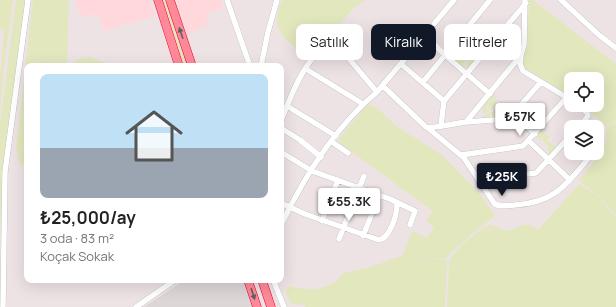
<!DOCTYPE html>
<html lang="tr">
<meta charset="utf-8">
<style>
:root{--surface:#fff;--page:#f2f2f2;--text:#222;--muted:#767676;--accent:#111827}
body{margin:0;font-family:Manrope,sans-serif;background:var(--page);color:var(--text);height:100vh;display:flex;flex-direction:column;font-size:15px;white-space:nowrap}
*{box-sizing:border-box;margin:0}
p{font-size:13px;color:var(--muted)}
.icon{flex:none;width:22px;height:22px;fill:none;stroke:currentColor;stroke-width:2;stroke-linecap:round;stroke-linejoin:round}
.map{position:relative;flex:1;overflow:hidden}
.details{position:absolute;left:24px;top:63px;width:260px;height:220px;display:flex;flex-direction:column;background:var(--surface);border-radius:8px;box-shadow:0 4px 16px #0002}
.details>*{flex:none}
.banner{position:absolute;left:296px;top:24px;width:260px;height:36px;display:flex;gap:8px}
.buttons{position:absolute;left:564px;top:72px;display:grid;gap:8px}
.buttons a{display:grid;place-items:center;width:40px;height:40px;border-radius:8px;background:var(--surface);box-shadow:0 4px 16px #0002;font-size:20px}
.price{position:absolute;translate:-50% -34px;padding:0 9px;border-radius:4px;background:#fff;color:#222;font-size:13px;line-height:26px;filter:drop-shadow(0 1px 2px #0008)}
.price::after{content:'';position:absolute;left:50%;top:24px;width:12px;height:9px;margin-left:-6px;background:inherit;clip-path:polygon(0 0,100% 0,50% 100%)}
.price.active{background:var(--accent);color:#fff}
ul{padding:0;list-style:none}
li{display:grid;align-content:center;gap:8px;height:212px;padding:0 16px}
li span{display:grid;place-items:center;height:124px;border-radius:8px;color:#555}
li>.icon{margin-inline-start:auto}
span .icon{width:72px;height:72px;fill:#fffc;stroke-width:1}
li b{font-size:17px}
.tag{padding:0 14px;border-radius:8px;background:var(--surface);box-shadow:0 4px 16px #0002;font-size:14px;line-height:36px}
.tag.active{background:var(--accent);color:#fff}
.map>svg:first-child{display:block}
</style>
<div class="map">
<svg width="616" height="307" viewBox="0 0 616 307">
<rect width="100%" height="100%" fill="#eee3e4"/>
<path fill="#ffd8dc" d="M75,0H149L155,16L104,31L98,14L81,17Z
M176,0H220L223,8L205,14L209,24L187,35Z"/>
<path fill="#ddd6d6" d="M185,280H245L253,307H144Z"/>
<path fill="#e2e7be" d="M0,0H13L3,74L0,115V77L4,31L0,28Z
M16,0H25L2,170L0,255V125Z
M33,0H69L67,66H27V165H22L19,162L16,149Z
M163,0H166L187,66H184Z
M282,0H365C360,4 354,7 350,12C339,23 325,54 308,56C296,50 278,36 277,22C276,15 280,7 282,0Z
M529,0H533L616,64V121L606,126L583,105H597V79H571V96L525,68L523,62L527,44Z
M459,41L478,57L467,69L466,65L473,57L471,56L466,63V55L458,46Z
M456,45L458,47L452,53L460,49L454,55L455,56L460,51L462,53L460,57L464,59L465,70L449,57V54Z
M90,57L112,66H71L78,59Z
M494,93L496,98L491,101L493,103L496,99L497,105L491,110L487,106L485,108L490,111L483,114L482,108Z
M368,104L376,107L395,125L443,156L481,195L495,216L468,237L341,144L339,141L341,136Z
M500,105L510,113L505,117L483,120V116L490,112V118H492L491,112L499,110Z
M616,122V216L600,197L579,181C591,162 609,152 606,127Z
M541,130L550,137L547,140L555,147L549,155L547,145L542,140L544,138L542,137L541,140L536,135Z
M579,184L597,195L616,218V307H555L552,302L555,307H447L449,263C454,247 474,236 486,226L528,272L487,226C493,223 499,229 505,230C521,231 522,217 538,230Z
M433,210L468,238L451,252L447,259L402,256L412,231L427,238L434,227L426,221Z
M403,256L447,260L445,307H306L303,305L293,304C288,300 283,293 288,287C294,286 298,288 304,289C315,291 331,286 339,279L340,275C351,270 362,270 373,266C384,263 391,258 403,256Z"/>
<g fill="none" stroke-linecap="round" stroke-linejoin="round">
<defs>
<path id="minor" d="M227,0L250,66
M561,0L599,35L616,48
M426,36L445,55L490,94
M521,57L520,64L523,71L571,100
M401,64L444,101
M261,66L268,32L277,0
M306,69L363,104
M423,82L490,0
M383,86L426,127C431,129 458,123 466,122L521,55L524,45L525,0
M578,105L587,113L588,116L579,127
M287,106L336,136
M513,114L535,134
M281,121C290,98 305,56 329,45L340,48L377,92
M466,122L507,119L513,114L541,82
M441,125L444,101L526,3
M281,128L300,140L321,157
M428,128L464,158L494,203C499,208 508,205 515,205C557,202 567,183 593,153
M597,139L600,143L597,148
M529,141L570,180
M332,142L348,153
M281,152L312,171L390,199L415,211L410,225
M461,155L523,146L567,97
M480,180L536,173L571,135
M281,203L305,214L379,240C390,238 397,215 397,204
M322,221L338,180
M281,225C304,177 336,126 377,92L454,0
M363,236L379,196
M339,239L364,176
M274,282L284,307
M3,307L5,172L28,0
M136,307L175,280"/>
<path id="highway" d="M158,0L179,66
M170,0L192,66
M248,280L257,307
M262,280L271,307"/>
</defs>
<use href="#minor" stroke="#acb4b2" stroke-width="6"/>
<use href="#highway" stroke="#f1002d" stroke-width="9"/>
<use href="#minor" stroke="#fff" stroke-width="5.5"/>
<use href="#highway" stroke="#ff8999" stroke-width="8"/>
</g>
<defs><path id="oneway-solid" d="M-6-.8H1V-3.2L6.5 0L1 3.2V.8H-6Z"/></defs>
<g fill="#5b6461">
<use href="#oneway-solid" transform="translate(181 33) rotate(-109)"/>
<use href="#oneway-solid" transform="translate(253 294) rotate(72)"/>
</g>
</svg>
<div class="buttons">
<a><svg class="icon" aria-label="locate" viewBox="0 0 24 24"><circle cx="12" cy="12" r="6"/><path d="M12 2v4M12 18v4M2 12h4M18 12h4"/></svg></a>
<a><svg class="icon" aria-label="layers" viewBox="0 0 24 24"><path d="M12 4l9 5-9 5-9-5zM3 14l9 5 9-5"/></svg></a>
</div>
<b class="price" style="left:520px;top:137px">₺57K</b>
<b class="price active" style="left:502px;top:197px">₺25K</b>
<b class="price" style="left:349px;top:222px">₺55.3K</b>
<div class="banner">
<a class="tag">Satılık</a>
<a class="tag active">Kiralık</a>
<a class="tag">Filtreler</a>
</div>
<section class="details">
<ul>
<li><span style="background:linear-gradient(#bfe0f5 60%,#9aa5b1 0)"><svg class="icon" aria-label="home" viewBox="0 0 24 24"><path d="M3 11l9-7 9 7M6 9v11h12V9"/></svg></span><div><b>₺25,000/ay</b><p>3 oda · 83 m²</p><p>Koçak Sokak</p></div></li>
</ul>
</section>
</div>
